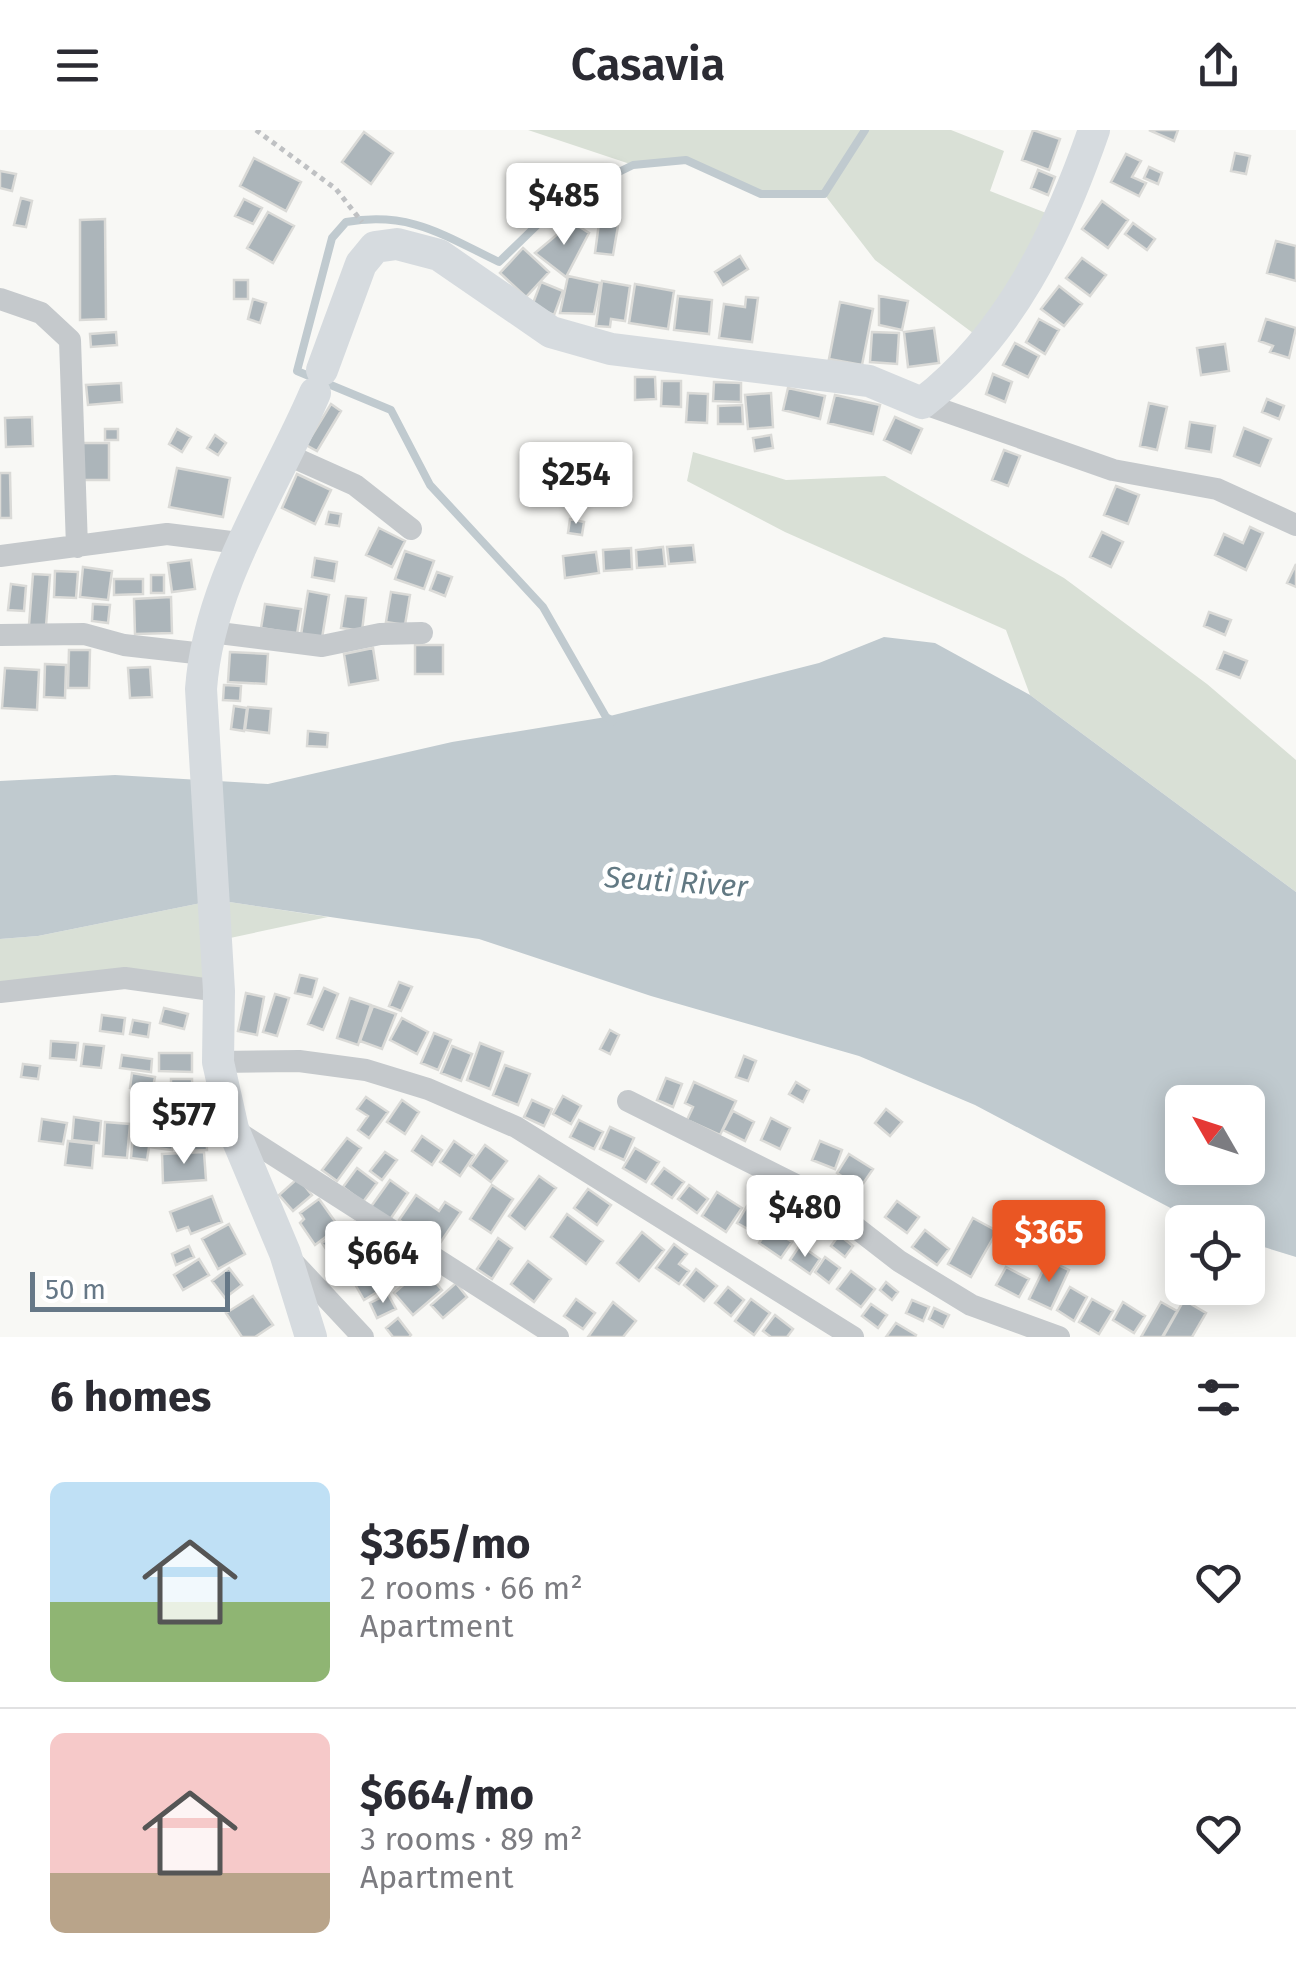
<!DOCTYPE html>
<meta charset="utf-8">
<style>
:root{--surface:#fff;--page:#f2f2f3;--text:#2b2b33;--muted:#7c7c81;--line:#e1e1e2;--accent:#ea5623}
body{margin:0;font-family:"Fira Sans",sans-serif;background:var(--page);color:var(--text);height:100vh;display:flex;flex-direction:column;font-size:38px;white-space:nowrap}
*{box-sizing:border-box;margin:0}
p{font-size:32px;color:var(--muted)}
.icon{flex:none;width:55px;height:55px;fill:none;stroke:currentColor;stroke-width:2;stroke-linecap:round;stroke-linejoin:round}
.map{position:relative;height:1207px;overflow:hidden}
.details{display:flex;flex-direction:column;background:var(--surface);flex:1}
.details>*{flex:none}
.needle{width:65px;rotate:309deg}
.controls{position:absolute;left:1165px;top:955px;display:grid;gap:20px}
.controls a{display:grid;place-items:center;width:100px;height:100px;border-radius:15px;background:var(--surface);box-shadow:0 5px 25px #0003;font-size:50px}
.scale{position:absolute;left:30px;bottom:25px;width:200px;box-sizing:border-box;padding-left:10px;border:5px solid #667887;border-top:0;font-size:28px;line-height:35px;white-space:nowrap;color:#667887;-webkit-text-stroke:8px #fff;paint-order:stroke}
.price{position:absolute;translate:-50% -85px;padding:0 22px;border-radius:10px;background:#fff;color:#222;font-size:32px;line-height:65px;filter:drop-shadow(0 2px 5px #0008)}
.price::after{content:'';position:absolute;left:50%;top:60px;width:30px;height:22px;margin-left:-15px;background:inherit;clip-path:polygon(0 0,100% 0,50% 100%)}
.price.current{background:var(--accent);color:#fff}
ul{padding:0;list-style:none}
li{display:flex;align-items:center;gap:30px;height:250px;padding:0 50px}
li+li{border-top:2px solid var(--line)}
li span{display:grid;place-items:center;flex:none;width:280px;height:200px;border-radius:15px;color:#555}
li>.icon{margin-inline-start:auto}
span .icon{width:120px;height:120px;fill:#fffc;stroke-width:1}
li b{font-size:42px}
h2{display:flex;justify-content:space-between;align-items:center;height:120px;padding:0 50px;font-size:42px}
header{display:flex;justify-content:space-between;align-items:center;height:130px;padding:0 50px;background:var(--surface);font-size:45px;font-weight:600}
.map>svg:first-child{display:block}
</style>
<header><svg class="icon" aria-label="menu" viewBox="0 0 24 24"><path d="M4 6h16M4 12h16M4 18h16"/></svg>Casavia<svg class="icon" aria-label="share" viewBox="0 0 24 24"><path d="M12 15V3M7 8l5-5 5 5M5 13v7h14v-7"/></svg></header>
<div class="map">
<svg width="1296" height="1207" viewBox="0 0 1296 1207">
<rect width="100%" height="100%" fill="#f8f8f5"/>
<path fill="#d9e0d6" d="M528,0H951L1004,21L990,61L1059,88L985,212L875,130L824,64H761L686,30L633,35Z
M693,322L786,350L885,346L1064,448L1207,554L1296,630V762L1030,565L1006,500L785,402L687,351Z
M216,770L328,787L216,811L219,861L125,848L0,862V809L38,806Z"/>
<path fill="#c0cacf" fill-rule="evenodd" d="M884,507L935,513L1030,565L1296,762V1127L1248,1112V1092H1197L975,975L859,926L651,866L479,809L216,770L38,806L0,809V651L115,645L268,654L452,612L606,587L819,533ZM1182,972H1248V1038H1182Z"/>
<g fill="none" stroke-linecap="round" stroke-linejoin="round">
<path stroke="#c0cacf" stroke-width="8" d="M613,591L606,587L543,477L430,355L391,280L297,241L332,108L346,92C410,81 443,105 499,132L564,69L633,35L686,30L761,64H824L865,0"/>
</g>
<path fill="#acb5ba" stroke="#dadad7" stroke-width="2.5" d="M1033,0L1060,9L1049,40L1022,30Z
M1149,0H1178L1174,11Z
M364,2L393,23L371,54L342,32Z
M1235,23L1250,26L1246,44L1231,41Z
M1126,24L1141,31L1132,47L1146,53L1139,66L1111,52Z
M254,28L301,52L286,81L240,56Z
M1149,37L1162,43L1158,54L1144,48Z
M1038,40L1055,47L1048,65L1031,58Z
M0,41L16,44L12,61L0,58Z
M21,68L32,71L26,97L14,95Z
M244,69L262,78L253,94L235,86Z
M1102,71L1128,90L1108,118L1082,99Z
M268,82L294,96L273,133L247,118Z
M105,89L106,189L80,190V90Z
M572,92L589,103L566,147L535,123Z
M599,93L618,96L613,125L595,123Z
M1133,93L1155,109L1147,120L1125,104Z
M1276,111L1296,116V151L1267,143Z
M523,118L549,142L526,167L500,143Z
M740,126L748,139L723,155L715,142Z
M1082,128L1106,145L1090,166L1066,148Z
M568,146L600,153L594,184L560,183Z
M234,150H248V169H234Z
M602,151L630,156L625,191L611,189L610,197L596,196Z
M541,152L563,161L554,185L532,176Z
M635,154L674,161L668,199L629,193Z
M1059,156L1082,174L1064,196L1041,179Z
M678,166L712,170L709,204L674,200Z
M879,166L908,171L902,200L879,195Z
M746,167L758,168L752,212L719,208L724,174L745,177Z
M253,169L266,173L260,193L248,189Z
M840,172L873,179L862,235L829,229Z
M1039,189L1059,200L1045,224L1026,212Z
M1266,189L1296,198L1289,228L1270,222L1273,216L1259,211Z
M934,198L939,233L908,237L904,202Z
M116,202L117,215L91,217L90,204Z
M872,202L899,203L897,234L870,232Z
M1015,213L1039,226L1028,247L1003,235Z
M1225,214L1229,241L1201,245L1197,218Z
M993,244L1012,252L1005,272L986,264Z
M635,247H655L656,269L635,270Z
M662,251H681V277L661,276Z
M714,252L741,253V272L713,271Z
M121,253L122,272L88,275L86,255Z
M788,258L825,266L820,289L783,280Z
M688,263L708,264L707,293L686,292Z
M771,263L773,297L748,299L745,265Z
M835,265L880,275L873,304L828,293Z
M1267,269L1284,276L1279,289L1262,282Z
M1149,273L1167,277L1157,320L1140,316Z
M331,274L341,281L317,321L306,315Z
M742,275L743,294H718V276Z
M32,287L33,316L6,317L5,288Z
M895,287L922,299L911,323L884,310Z
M1190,292L1215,296L1211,322L1186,318Z
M1244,298L1271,309L1260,336L1234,326Z
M105,299H118V310H105Z
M177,299L191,307L182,322L169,314Z
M215,305L226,313L218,325L207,318Z
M771,305L773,318L755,321L753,308Z
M81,313H109V350H80Z
M1004,320L1020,326L1008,356L992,350Z
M177,338L230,348L223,387L169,377Z
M0,343H10L11,388H0Z
M297,344L331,360L315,394L282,378Z
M1116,356L1139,365L1128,394L1104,385Z
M329,382L341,384L339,396L326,394Z
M570,389L584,392L582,405L568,403Z
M1250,397L1263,403L1246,440L1215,425L1224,404L1243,413Z
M379,398L405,411L392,437L366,425Z
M1102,402L1123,412L1111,437L1090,427Z
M693,415L695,432L669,434L667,417Z
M663,417L665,436L637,438L636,420Z
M631,418L632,439L604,441L603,420Z
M405,421L434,431L424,459L395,449Z
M596,422L599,443L565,448L563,426Z
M315,428L337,432L334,451L312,447Z
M191,430L195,459L172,462L168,433Z
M1296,434V457L1287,453Z
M83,437L112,441L108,470L80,467Z
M55,441L78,442L76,468L54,467Z
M437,442L452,447L445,466L430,460Z
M33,444L50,445L46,496L29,495Z
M151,445H164V463H151Z
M114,449H143V464L114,465Z
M11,454L26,456L24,481L8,480Z
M308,461L329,465L322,508L301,505Z
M391,462L410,465L405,495L386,492Z
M346,466L366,468L362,501L341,498Z
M171,467L172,503L135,504L134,469Z
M93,474L110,475L108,493L92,491Z
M265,474L301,479L297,504L261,498Z
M1209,482L1231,490L1225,505L1204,496Z
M415,515H443V544H415Z
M373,518L378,550L349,555L344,524Z
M69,520H90L89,558H68Z
M230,522L268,524L266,554L228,552Z
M1224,522L1247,531L1240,548L1217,539Z
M45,534L66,535L65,568L44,567Z
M150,537L152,567L130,568L128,538Z
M5,538L39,540L37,580L2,578Z
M224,555L241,556L240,571L223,570Z
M234,576L247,578L244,601L231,599Z
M248,577L271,579L269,603L245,600Z
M308,601L328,603L327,617L307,616Z
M300,845L317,849L312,867L295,863Z
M399,852L412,857L401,881L389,876Z
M324,858L338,864L323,900L308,894Z
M246,863L264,867L257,905L238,901Z
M275,864L289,868L277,906L263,902Z
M350,868L371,875L358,915L337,908Z
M373,876L396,884L382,919L360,911Z
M164,878L188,884L184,899L160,893Z
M102,885L125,888L123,904L100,901Z
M402,888L428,902L417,924L390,910Z
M133,890L150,893L148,907L130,904Z
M610,900L619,905L610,924L600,919Z
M434,903L451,910L438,940L421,933Z
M51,911L78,913L76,930L50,928Z
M480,913L503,922L490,959L467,950Z
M84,914L104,916L101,938L81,936Z
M452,916L472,924L461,951L441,943Z
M159,923H192V942L159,941Z
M122,925L152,929L151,942L120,938Z
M744,926L756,931L748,951L736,947Z
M23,934L40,936L38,949L21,947Z
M505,935L530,944L518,975L493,965Z
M132,943L155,947L152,963L130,958Z
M666,948L682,954L673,977L657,970Z
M171,949H192L193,978H171Z
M694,952L736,971L720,1005L687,990L693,977L685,973Z
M796,952L809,960L803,972L789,964Z
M563,966L581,976L571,994L553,984Z
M366,967L388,982L369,1008L358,1000L368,986L357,979Z
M402,970L419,982L405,1004L387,992Z
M532,970L552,979L544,996L524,987Z
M886,979L902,992L890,1006L875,993Z
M733,981L754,992L745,1011L723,1000Z
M74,987L101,991L99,1013L72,1010Z
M206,988L207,1020L183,1021L182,989Z
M771,988L790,998L780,1019L761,1010Z
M42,989L67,993L63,1014L39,1011Z
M579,990L603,1002L594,1019L570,1007Z
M105,992L130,994L127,1028L103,1026Z
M134,993L174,997L172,1020L149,1017L147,1030L131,1028Z
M610,997L634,1008L624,1030L600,1019Z
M422,1006L442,1020L432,1035L412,1021Z
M347,1008L361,1018L337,1051L322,1040Z
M68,1011L94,1014L92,1038L65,1035Z
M454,1011L474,1025L460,1046L440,1032Z
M820,1011L842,1020L835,1039L812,1030Z
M485,1015L507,1031L491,1052L470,1036Z
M635,1018L659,1032L646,1052L623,1038Z
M204,1022L206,1050L163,1053L162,1024Z
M385,1022L397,1030L382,1050L370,1041Z
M849,1024L873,1039L860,1058L837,1043Z
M357,1038L377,1053L363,1072L343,1057Z
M664,1038L684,1052L672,1068L652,1054Z
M539,1046L556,1058L525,1099L509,1086Z
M298,1048L312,1065L293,1081L279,1065Z
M390,1050L408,1063L389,1091L370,1078Z
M492,1055L513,1069L491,1103L470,1089Z
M689,1055L708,1069L697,1083L678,1069Z
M588,1059L611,1075L597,1095L574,1078Z
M717,1062L742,1078L726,1102L702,1086Z
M416,1065L439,1081L445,1072L461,1082L438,1116L399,1090Z
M212,1066L222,1092L191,1104L188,1097L177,1101L170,1082Z
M319,1069L339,1097L315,1115L300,1093L304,1089L300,1083Z
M897,1071L919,1087L907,1103L885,1087Z
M747,1076L766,1088L757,1104L737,1093Z
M567,1084L603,1111L586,1134L551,1107Z
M973,1088L997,1101L971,1147L948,1134Z
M354,1092L375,1122L343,1144L322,1113Z
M229,1094L245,1124L218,1139L202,1109Z
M770,1097L792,1112L781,1128L759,1113Z
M925,1100L949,1119L937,1135L912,1117Z
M642,1102L664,1120L639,1151L617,1133Z
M839,1105L853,1116L845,1127L831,1116Z
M498,1108L512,1118L492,1149L477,1139Z
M674,1114L687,1124L679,1134L689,1141L679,1154L656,1138Z
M800,1115L820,1129L810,1144L790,1130Z
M189,1116L194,1127L176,1135L172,1124Z
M825,1127L840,1138L829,1153L815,1142Z
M199,1129L209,1145L183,1160L174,1145Z
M1048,1130L1069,1140L1051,1179L1029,1169Z
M528,1131L551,1149L534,1172L511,1154Z
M377,1133L390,1154L364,1170L352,1149Z
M1006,1137L1029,1149L1019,1167L996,1155Z
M229,1138L242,1155L225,1168L212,1151Z
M423,1138L442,1160L413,1185L394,1163Z
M696,1139L717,1156L704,1171L684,1155Z
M851,1141L875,1159L861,1177L837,1159Z
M886,1152L898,1162L892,1170L880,1160Z
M456,1153L467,1167L443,1188L431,1175Z
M728,1157L744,1170L731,1186L715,1173Z
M1070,1157L1087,1167L1074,1191L1057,1180Z
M388,1164L396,1179L377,1188L370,1173Z
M253,1166L273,1195L255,1207H242L226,1183Z
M576,1169L595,1183L583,1199L564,1186Z
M751,1169L770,1183L754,1205L735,1191Z
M1092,1169L1113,1181L1099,1204L1079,1192Z
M912,1170L929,1177L923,1191L906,1183Z
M1184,1170L1206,1183L1192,1207H1163Z
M613,1172L636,1191L623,1207H588Z
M1123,1172L1145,1186L1134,1203L1113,1190Z
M1161,1172L1177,1181L1162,1207H1141Z
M871,1174L887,1185L878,1198L862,1186Z
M934,1178L949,1185L943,1197L929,1189Z
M775,1185L793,1199L787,1207H771L763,1201Z
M398,1188L411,1205L409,1207H393L386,1198Z
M896,1193L916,1205L915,1207H886Z"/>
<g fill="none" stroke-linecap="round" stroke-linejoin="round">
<path stroke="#bfc1c3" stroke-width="5" stroke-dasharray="5 5" stroke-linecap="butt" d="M256,0L336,59L362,92"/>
<path stroke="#c5c9cc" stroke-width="22" d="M0,169L41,183L70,210L77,417
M922,273L1113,340L1217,359L1296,395
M288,325L355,355L411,399
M0,426L167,404L239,413
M211,502L322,516L380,504L422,503
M0,505L84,504L124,515L204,524
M0,862L125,848L219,861
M218,932L299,931L366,940L428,959L516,997L853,1207
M628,971L810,1062L899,1131L971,1175L1059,1207
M233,999L558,1207
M291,1130L363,1207"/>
<path stroke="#d6dbdf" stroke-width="32" d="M322,240L361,134L375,117L397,114L439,125L551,202L611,219L869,251L922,273C1010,205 1058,104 1094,0
M311,1207L285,1123L233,999L218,932L219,861L201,559C209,451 273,361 315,263"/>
</g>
<g text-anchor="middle" stroke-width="10" stroke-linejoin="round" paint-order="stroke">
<g font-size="30" font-style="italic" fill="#627983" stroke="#fff">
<text transform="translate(676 752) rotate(4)" y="10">Seuti River</text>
</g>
</g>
</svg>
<div class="controls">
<a><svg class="needle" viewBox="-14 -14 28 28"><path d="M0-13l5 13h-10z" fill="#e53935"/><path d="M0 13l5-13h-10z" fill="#7c7c81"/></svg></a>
<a><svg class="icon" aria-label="locate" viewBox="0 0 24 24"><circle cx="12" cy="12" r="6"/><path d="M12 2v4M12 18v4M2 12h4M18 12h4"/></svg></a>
</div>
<div class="scale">50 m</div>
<b class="price" style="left:564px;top:118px">$485</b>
<b class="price" style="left:576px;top:397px">$254</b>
<b class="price" style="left:184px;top:1037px">$577</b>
<b class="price" style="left:805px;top:1130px">$480</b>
<b class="price current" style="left:1049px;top:1155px">$365</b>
<b class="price" style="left:383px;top:1176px">$664</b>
</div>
<section class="details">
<h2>6 homes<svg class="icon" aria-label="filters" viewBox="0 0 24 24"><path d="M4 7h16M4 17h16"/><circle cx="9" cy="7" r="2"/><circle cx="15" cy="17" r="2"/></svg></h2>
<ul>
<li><span style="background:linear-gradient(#bfe0f5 60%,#8fb573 0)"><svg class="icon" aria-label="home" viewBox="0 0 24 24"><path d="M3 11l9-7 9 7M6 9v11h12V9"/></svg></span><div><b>$365/mo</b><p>2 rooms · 66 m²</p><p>Apartment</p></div><svg class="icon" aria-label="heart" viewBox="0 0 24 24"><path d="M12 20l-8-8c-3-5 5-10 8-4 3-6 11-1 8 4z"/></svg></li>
<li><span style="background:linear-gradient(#f6c9c9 70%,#b9a48a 0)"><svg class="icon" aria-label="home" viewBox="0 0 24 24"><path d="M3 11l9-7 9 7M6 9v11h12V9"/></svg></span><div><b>$664/mo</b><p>3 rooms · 89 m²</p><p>Apartment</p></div><svg class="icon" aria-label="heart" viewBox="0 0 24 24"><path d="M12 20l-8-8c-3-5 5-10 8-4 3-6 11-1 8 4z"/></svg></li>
</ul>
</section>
